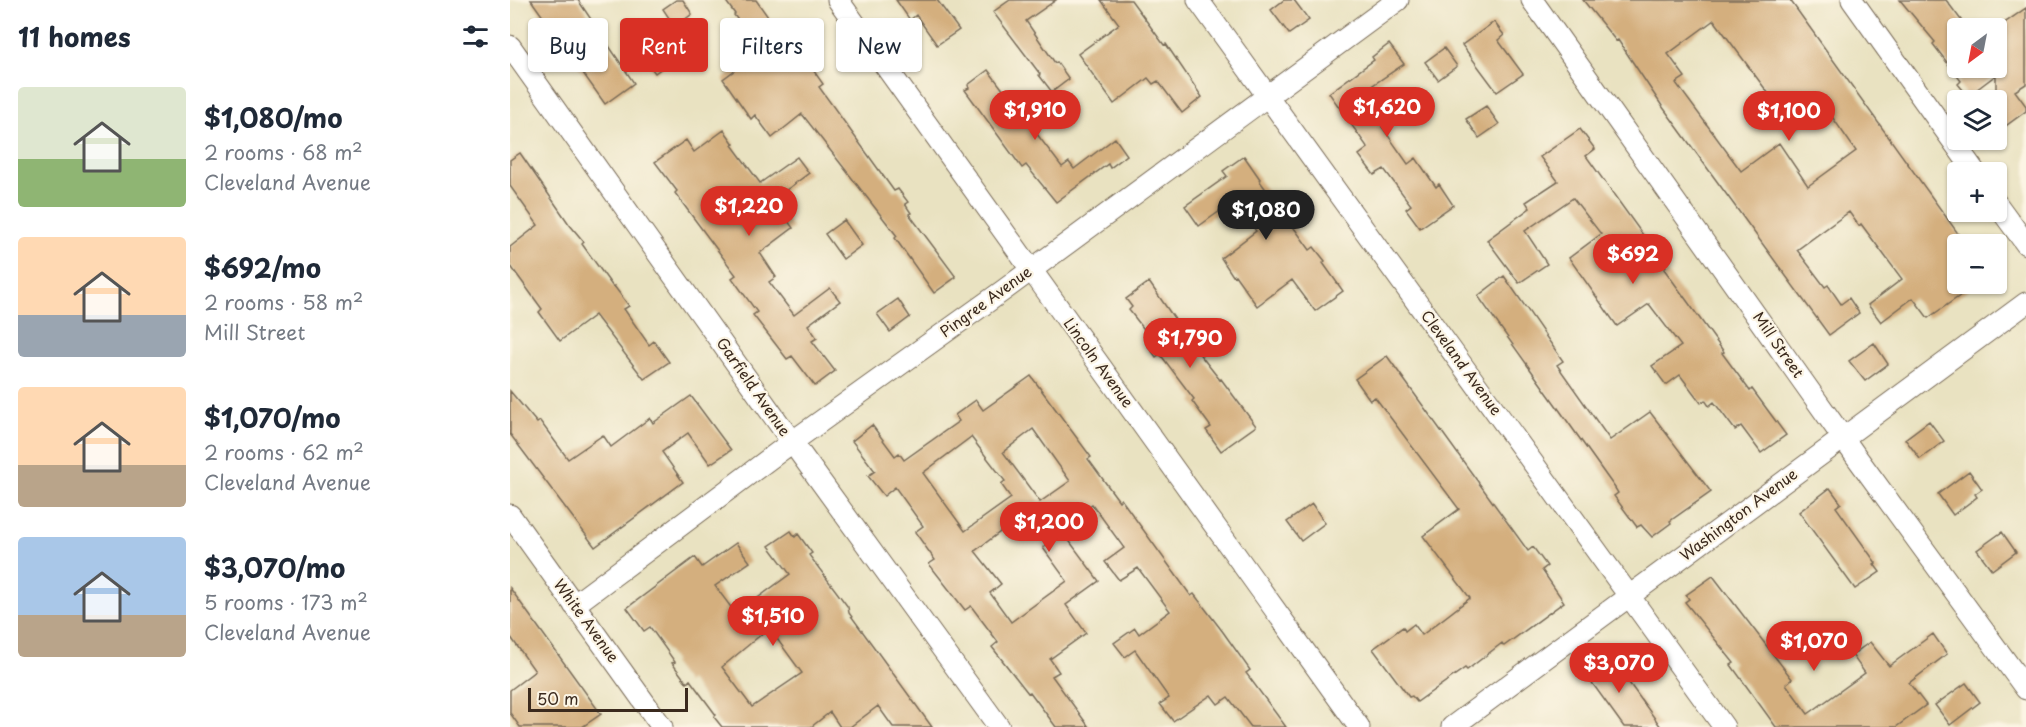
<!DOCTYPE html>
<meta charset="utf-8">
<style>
:root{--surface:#fff;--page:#f2f2f3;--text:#1f2937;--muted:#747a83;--accent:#d93025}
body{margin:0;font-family:"Playpen Sans",sans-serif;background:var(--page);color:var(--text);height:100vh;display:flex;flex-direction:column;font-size:22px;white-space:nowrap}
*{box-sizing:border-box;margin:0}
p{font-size:20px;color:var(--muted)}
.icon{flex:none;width:33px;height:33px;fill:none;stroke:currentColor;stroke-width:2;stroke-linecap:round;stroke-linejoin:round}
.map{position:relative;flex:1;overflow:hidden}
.panel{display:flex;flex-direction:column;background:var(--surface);width:510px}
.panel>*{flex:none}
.guide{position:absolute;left:18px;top:18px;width:570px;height:54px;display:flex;gap:12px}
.needle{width:39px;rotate:212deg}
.buttons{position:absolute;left:1437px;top:18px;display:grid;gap:12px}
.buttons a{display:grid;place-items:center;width:60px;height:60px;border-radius:6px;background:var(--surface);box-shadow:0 2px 4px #0004;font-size:30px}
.scale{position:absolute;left:18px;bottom:15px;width:160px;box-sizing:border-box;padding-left:6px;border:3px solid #3b2a1e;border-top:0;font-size:16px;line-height:21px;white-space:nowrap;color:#3b2a1e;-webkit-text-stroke:4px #fcf5e5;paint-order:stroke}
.price{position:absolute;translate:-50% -51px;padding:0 14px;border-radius:21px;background:var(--accent);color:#fff;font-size:20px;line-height:39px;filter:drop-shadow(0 2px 3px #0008)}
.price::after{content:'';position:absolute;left:50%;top:36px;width:18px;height:14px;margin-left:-9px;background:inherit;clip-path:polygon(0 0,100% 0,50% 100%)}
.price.on{background:#222;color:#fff}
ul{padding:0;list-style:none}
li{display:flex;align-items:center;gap:18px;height:150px;padding:0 18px}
li span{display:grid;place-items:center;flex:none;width:168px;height:120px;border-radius:6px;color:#555}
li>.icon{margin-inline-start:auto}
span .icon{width:72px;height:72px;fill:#fffc;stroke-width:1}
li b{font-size:26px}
h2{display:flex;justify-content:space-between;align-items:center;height:72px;padding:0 18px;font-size:26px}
.pill{padding:0 21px;border-radius:6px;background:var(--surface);box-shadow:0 2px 4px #0004;font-size:21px;line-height:54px}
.pill.on{background:var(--accent);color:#fff}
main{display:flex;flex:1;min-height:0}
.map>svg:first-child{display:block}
</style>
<main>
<section class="panel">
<h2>11 homes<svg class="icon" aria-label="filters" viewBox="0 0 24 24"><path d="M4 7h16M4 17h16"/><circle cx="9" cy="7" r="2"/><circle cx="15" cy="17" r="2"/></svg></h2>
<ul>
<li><span style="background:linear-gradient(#dfe7d0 60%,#8fb573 0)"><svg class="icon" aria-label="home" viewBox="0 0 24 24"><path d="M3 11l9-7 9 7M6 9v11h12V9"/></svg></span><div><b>$1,080/mo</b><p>2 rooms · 68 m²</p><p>Cleveland Avenue</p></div></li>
<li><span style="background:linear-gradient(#ffd9b3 65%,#9aa5b1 0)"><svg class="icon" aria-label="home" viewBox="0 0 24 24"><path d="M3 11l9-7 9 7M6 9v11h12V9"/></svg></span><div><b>$692/mo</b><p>2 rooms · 58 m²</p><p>Mill Street</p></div></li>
<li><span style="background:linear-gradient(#ffd9b3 65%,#b9a48a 0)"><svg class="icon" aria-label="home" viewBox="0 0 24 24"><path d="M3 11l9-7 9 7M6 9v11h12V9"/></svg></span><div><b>$1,070/mo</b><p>2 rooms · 62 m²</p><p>Cleveland Avenue</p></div></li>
<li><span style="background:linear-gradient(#a9c7e8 65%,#b9a48a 0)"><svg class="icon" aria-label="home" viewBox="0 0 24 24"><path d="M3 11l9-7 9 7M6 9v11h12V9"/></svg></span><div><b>$3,070/mo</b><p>5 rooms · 173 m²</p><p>Cleveland Avenue</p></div></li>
</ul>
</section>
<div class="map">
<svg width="1516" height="727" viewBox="0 0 1516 727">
<rect width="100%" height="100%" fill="#fcf5e5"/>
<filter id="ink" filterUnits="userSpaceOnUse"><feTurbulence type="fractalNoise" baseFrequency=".0167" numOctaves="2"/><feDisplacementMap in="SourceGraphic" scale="12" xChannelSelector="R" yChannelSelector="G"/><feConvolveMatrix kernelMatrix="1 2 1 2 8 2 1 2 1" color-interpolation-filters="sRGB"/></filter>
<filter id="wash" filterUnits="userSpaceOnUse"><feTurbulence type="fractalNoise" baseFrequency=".008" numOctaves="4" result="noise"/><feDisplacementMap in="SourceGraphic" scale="24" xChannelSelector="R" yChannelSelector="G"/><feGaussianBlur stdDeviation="1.35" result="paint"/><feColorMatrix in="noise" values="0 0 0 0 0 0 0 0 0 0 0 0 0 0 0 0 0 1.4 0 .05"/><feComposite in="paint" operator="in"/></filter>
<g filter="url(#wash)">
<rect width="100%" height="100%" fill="#e9e2c1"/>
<g id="blocks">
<path fill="#d4af7e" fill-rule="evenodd" d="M21,0H68L124,83L95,104Z
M166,0H173L182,14L165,27L153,9Z
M215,0H246L294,68L299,64L313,84L309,87L384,191L388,189L398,202L395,204L401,213L399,214L446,277L424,293L385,238L387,236L292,114L262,138L245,115L241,119L213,79L252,50L224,15L225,14Z
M386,0H427L449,30L427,45L406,15L400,20Z
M500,0H546L516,21L545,63L547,62L559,79L542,92L529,75L530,74L483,12Z
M591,0H621L654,45L656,44L692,97L672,113L648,81L643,84L638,78L604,104L568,54L609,24Z
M774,0H784L799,20L779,34L761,10Z
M1073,0H1280L1452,239L1448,242V284H1467L1418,318L1403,298L1371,322L1358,305L1392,279L1351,224L1349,226L1339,212L1287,250L1315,287L1318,285L1331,304L1339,298L1349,313L1319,335L1152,106L1108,40L1106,41ZM1204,20L1273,113L1271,114L1283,131L1316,108L1346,151L1298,186L1269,143L1231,171L1166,83L1175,77L1158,54Z
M1390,0H1436L1457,28H1448V68H1486V29L1516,8V84L1505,91L1516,106V111L1486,133V75L1458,96L1448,84L1451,81L1423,44L1425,42Z
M984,22L994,35L988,40L1013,74L987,92L952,45Z
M879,44L894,64L863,85L885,117L872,127L898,164L906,158L926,187L929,184L943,205L910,228L896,209L901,205L874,169L864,175L849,155L858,148L819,93L864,60L862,57Z
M154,46L164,59L145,73L135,60Z
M934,48L947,66L928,80L915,62Z
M478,70L552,167L559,162L564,169L605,138L617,155L600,168L598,164L546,202L516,165L512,168L455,90L459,88L458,85Z
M976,106L989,124L969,138L956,119Z
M1070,129L1085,149L1076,156L1156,267L1154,269L1214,352L1212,353L1240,391L1242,389L1276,435L1251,453L1231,426L1225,430L1204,402L1199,406L1195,400L1191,403L1170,375L1156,385L1142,366L1171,346L1139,304L1107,326L1059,258L1091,234L1063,198L1015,231L1037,264L1009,283L977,240L1020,208L1016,202L1048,181L1030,157Z
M214,130L224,144L222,145L250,183L287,157L299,173L263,200L283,228L250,253L266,277L259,282L284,315L320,288L330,301L298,325L307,338L302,341L325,371L305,386L282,356L277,359L243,315L247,312L222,278L226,275L165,193L167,191L145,162L176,140L184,152Z
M10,153L59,224L74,242L72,244L103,287L104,286L119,306L114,309L139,345L144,341L159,362L134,379L85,315L50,341L29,312L32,309L0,265V247L28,225L0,186V160Z
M734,156L750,179L749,180L787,232L800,250L804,247L815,261L813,263L833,291L805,311L782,280L747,306L725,275L723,276L711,258L746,231L724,201L689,226L675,206L717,176L713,171Z
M334,220L352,245L333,259L315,234Z
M994,276L1053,361L1047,365L1100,440L1140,412L1201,492L1160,521L1161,523L1142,537L1131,525L1127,527L1104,496L1108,493L1105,488L968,296Z
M639,282L684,347L710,380L711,379L746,426L711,451L696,430L701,427L682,401L684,399L650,354L646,357L636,343L640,340L637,333L619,310L622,307L616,299Z
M388,299L400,317L380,332L367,314Z
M1364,343L1378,364L1355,381L1339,361Z
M877,356L1018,551L1023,547L1037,566L1032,570L1054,602L994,646L992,643L957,670L955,668L907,702L902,696L899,697L863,649L893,627L895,631L904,624L912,635L960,598L913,536L949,509L865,397L860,400L845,379Z
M521,376L581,457L578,459L609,501L611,499L681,596L684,594L713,632L740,670L736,673L776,727H741L718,697L708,704L701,695L663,721L650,704L659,698L625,650L615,657L604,643L625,628L629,634L660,611L628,568L609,580L595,562L614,548L582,504L549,527L589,581L556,605L576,633L540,659L549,672L542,676L579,727H546L520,692L518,693L482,647L488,642L461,606L455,610L419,564L425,560L405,532L413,526L385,487L374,496L358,476L365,471L342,441L362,425L385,456L389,453L394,460L449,421L445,415L466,400L473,410ZM523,429L560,481L530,502L493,452ZM461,437L495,481L491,484L501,498L455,531L413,473ZM514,514L537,545L533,548L557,581L501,622L480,593L491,584L465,551Z
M0,391L27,423L30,421L58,459L93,435L101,447L140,418L143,423L181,396L221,450L200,464L178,433L152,452L173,482L85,547L0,434Z
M1419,421L1434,441L1410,459L1395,439Z
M1459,471L1472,489L1465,494L1467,497L1443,515L1428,494Z
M1320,488L1331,503L1326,507L1366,563L1364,564L1370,572L1345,589L1289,512Z
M802,504L815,523L791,541L777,522Z
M281,531L285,537L288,534L302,553L299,555L338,607L339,613L422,727H383L368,706L340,727H330L320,712L301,727H212L204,717L206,715L180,680L177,683L162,663L165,662L140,627L134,631L117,608L185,557L192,567L226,543L240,562L205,586L226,614L280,574L259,546ZM259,628L292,673L242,707L212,667Z
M1492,532L1506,552L1482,570L1467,550Z
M1203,576L1282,679L1276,684L1298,714L1355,673L1342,655L1360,642L1379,666L1423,634L1437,654L1399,683L1416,705L1386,727H1266L1221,665L1224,663L1175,602L1179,599L1176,595Z
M0,588L91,714L72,727H10L0,713V690L25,671L0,636Z
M1092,655L1094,658L1099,655L1151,727H1114L1072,669Z
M1456,683L1470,702L1440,725L1425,705Z"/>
</g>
</g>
<g filter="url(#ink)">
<use href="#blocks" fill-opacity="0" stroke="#786a57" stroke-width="1.5"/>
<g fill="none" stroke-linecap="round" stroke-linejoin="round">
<defs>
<path id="minor" d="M328,0L849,727
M688,0L1214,727
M1022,0L1348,459L1516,689
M1342,0L1465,172
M0,46L282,442L489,727
M1486,203L1516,244
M0,515L152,727
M64,605L282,442L494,290L888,0
M942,727L1516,303"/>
</defs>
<use href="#minor" stroke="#786a57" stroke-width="23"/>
<use href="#minor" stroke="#fff" stroke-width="21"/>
</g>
</g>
<g text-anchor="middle" stroke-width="4.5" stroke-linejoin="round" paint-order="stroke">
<g font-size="15" fill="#3b2a1e" stroke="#fcf5e5">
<text transform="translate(476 302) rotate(-36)" y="5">Pingree Avenue</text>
<text transform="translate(1268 345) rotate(55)" y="5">Mill Street</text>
<text transform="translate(588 363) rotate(54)" y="5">Lincoln Avenue</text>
<text transform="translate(951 363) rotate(54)" y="5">Cleveland Avenue</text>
<text transform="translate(243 387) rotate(55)" y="5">Garfield Avenue</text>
<text transform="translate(1229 515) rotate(-37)" y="5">Washington Avenue</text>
<text transform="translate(76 621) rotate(54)" y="5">White Avenue</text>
</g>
</g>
</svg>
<div class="buttons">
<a><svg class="needle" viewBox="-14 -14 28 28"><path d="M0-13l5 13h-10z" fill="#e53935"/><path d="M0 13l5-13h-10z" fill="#747a83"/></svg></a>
<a><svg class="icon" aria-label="layers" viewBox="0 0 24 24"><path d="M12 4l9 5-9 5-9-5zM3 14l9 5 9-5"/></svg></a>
<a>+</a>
<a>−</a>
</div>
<div class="scale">50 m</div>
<b class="price" style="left:877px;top:138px">$1,620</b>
<b class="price" style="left:525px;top:141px">$1,910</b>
<b class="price" style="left:1279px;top:142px">$1,100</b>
<b class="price" style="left:239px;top:237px">$1,220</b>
<b class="price on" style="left:756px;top:241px">$1,080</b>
<b class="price" style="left:1123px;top:285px">$692</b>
<b class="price" style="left:680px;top:369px">$1,790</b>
<b class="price" style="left:539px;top:553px">$1,200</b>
<b class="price" style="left:263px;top:647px">$1,510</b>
<b class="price" style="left:1304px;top:672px">$1,070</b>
<b class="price" style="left:1109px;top:694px">$3,070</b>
<div class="guide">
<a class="pill">Buy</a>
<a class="pill on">Rent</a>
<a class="pill">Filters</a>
<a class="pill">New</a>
</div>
</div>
</main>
